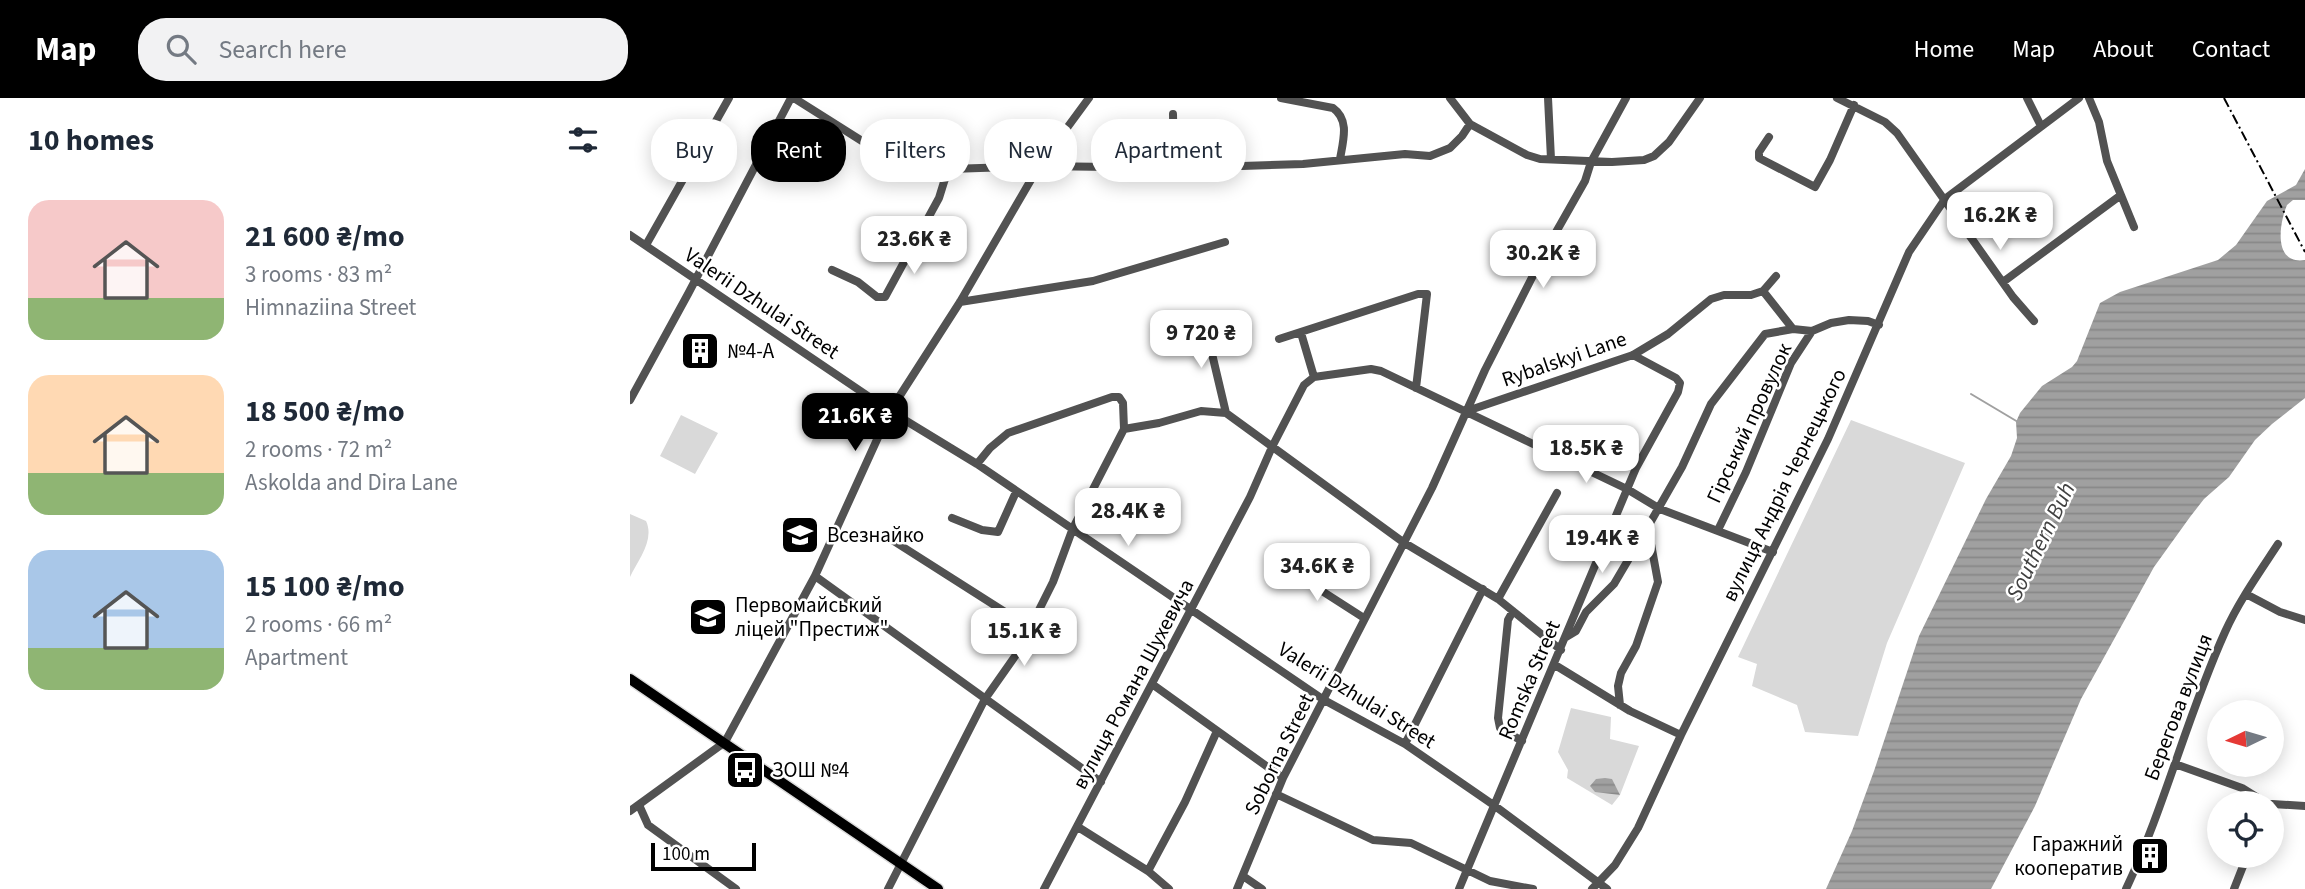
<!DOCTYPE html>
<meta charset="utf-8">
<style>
:root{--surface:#fff;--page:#f2f2f3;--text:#1f2937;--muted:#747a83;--accent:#000}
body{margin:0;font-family:"Source Sans 3",sans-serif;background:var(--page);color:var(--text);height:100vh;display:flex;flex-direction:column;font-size:26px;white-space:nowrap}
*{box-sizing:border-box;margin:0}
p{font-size:23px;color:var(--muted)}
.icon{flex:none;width:38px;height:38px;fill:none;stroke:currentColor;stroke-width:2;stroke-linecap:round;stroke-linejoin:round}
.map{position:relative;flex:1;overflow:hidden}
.panel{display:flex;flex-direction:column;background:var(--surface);width:630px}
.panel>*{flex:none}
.guide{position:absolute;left:21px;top:21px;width:665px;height:63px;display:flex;gap:14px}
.needle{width:46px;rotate:265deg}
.buttons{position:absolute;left:1577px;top:602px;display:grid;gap:14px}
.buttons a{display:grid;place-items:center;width:77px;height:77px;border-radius:50%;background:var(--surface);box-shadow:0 4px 18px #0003;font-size:35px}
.scale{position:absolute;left:21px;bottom:18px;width:105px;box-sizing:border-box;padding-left:7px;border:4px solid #000;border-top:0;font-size:19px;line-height:24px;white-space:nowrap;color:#000;-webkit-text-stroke:5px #fff;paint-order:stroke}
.price{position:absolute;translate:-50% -60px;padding:0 16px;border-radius:14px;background:#fff;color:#222;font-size:23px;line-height:46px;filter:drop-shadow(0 2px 4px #0008)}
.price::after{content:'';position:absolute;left:50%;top:42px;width:21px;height:16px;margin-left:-10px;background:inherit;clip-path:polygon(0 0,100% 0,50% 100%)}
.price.current{background:var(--accent);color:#fff}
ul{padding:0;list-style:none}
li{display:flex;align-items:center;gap:21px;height:175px;padding:0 28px}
li span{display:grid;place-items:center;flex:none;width:196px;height:140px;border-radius:21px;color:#555}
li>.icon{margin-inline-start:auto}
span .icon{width:84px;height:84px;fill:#fffc;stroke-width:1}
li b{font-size:30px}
h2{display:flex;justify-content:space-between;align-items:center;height:84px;padding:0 28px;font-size:30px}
.tag{padding:0 24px;border-radius:28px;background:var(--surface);box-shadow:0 4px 18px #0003;font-size:24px;line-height:63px}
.tag.current{background:var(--accent);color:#fff}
header{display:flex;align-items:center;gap:42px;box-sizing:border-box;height:98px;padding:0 35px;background:var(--accent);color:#fff}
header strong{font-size:33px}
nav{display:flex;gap:38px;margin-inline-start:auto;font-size:24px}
.search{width:490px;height:63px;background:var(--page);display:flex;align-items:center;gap:18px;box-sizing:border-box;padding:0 24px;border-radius:28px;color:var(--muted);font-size:26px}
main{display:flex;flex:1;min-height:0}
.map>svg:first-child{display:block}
</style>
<header>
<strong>Map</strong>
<div class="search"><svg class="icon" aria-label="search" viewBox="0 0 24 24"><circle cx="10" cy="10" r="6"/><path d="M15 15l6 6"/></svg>Search here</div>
<nav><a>Home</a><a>Map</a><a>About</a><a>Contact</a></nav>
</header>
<main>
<section class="panel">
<h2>10 homes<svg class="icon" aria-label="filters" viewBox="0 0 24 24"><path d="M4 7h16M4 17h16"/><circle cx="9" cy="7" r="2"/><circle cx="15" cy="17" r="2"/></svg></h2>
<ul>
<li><span style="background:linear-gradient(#f6c9c9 70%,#8fb573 0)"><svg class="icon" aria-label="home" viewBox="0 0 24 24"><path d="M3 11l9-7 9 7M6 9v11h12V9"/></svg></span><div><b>21 600 ₴/mo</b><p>3 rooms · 83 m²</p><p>Himnaziina Street</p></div></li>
<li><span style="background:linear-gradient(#ffd9b3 70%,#8fb573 0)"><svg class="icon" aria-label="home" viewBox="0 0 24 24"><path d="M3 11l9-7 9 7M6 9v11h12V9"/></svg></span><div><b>18 500 ₴/mo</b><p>2 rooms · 72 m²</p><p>Askolda and Dira Lane</p></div></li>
<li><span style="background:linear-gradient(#a9c7e8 70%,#8fb573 0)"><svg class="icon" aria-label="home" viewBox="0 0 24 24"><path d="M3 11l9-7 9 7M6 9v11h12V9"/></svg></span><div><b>15 100 ₴/mo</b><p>2 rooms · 66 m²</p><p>Apartment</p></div></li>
</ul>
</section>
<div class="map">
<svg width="1675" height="791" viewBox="0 0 1675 791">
<defs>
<pattern id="water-rules" width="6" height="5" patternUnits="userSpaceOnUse" patternTransform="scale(1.75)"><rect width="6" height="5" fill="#a0a0a0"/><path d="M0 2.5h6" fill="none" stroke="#888"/></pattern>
</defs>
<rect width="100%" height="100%" fill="#fff"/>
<path fill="#d9d9d9" d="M51,317L88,335L65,376L30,358Z
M1221,322L1335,365L1257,545L1228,638L1175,634L1167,607L1122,588L1127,566L1108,559Z
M0,416L16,423C25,442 8,462 0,479Z
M941,610L981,619L980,641L1009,648L990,697L982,707L937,680L938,672L928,654Z"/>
<path fill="url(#water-rules)" d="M1675,71V102H1663L1657,107C1649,126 1643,167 1675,162V300L1642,326L1625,342L1599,379L1574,401L1560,419L1524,469L1451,601L1405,708L1361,791H1196L1222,733L1244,673L1289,538L1356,401L1381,358L1387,340L1386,324L1390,315L1412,288L1442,269L1447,263L1470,205L1490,194L1588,162L1606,147L1637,103L1666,87Z
M975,680L982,681L990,697L965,694L960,688L966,681Z"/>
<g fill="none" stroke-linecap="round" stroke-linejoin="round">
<path stroke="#a0a0a0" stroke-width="2" d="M1341,296L1388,324"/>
<defs>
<path id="major" d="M0,581L308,791"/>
</defs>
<use href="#major" stroke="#dbdbdb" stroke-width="13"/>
<path stroke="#525252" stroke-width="8" d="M164,0L270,67L290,72L409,68L552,70L673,66L775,56L800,58L820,50L832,38L840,26
M651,0L703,10C720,22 713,43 710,61
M820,0L840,26L897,57L910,61L982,64L1014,62L1024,58L1039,44L1070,0
M918,0L921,61
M1207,0L1255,24L1267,35L1383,199L1404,223
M1397,0L1411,28
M1459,0L1469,24L1477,63L1504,129
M543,16L544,70
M1139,39L1129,54V60L1185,89L1200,62L1224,7
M0,137L260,313L347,366L694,602L775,646L865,708L977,791
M16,147L99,0
M202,172L228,184L247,199H255L309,100L318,71
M1373,184L1491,97
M1133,193L1163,231L1182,233L1201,225L1219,222L1238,223L1249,227
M330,204L463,183L595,144
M574,222L596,315
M671,235L684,279
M649,241L788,196H797L786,290
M0,302L58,196L161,0
M837,313L1003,257L1038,236L1081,201L1094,197H1121L1133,193L1146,178
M494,331L529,325L571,313L596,315L773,444L868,501L931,552
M347,366L360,350L378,335L482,299H489L493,305L494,331
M322,420L352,432L368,434L386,394
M1088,432L1116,374L1161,265L1182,233
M262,442L400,530
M653,468L734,520
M185,478L471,684
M1616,496L1650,514L1675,522
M868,501L927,395
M883,513L878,522L868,620L870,630L892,643
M936,539L946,533L956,514L984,486L1020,425
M925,567L1000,613L1051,637
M522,586L653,680
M990,607L988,588L991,575L1006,548L1028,484L1021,446L1020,425L1052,369L1081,306L1135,236L1163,231
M775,646L853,491
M1545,666L1612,690L1636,705
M646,696L743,742L781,745L860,783L903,791
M1642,706L1675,708
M9,707L18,727L106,791
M0,713L95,644L185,478L260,313L330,204L409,68L459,0
M448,729L518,773L539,791
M518,773L555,704L587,633
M613,778L632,791
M258,791L355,601L388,554L423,484L443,430L494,331
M414,791L620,399L642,349L674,287L684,279L741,271L751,273L997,391L1030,411L1143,454
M607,791L653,680L802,390L855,272L917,150L955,83L961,64L996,0
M829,791L1006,370L1048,294L1050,285L1046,280L1003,257
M962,791L985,767L1008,730L1051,637L1198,341L1279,154L1315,101L1449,0
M1496,791C1535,708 1557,618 1595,534C1609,503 1629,475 1648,446
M1604,791L1617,758"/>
<use href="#major" stroke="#000" stroke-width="10"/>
<path stroke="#000" stroke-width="2" stroke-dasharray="10 3.5 2 3.5" stroke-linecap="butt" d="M1594,0L1675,154"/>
</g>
<defs>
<symbol id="building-square" viewBox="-11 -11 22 22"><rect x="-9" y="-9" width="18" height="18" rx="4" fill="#000" stroke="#fff"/><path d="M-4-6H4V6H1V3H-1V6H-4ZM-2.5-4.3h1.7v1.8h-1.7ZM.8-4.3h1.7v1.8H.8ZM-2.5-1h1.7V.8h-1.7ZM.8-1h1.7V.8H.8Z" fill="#fff"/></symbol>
<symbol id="school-square" viewBox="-11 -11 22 22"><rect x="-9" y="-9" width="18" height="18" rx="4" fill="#000" stroke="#fff"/><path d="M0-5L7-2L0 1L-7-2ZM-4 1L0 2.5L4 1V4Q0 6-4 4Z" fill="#fff"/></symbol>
<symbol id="bus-square" viewBox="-11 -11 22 22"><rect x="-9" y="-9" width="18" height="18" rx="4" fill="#000" stroke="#fff"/><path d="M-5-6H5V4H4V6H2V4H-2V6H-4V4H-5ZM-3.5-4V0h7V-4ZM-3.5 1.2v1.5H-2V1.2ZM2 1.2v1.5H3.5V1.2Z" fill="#fff"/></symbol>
</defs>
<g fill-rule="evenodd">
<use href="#building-square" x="48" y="231" width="44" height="44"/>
<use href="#school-square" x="148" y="415" width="44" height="44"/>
<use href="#school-square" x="56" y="497" width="44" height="44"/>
<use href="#bus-square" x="93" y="650" width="44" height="44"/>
<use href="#building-square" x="1498" y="736" width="44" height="44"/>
</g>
<g text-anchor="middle" stroke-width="5" stroke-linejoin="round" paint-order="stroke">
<g font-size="21" fill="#000" stroke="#fff">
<text transform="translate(132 205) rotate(34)" y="7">Valerii Dzhulai Street</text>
<text transform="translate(934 261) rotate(-19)" y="7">Rybalskyi Lane</text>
<text transform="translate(1119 325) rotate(-65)" y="7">Гірський провулок</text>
<text transform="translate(1154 387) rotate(-64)" y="7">вулиця Андрія Чернецького</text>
<text transform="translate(899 582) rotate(-67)" y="7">Romska Street</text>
<text transform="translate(503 586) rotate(-62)" y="7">вулиця Романа Шухевича</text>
<text transform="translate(727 597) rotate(32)" y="7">Valerii Dzhulai Street</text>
<text transform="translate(1548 609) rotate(-69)" y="7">Берегова вулиця</text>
<text transform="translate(649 656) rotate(-64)" y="7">Soborna Street</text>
</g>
<g font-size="21" fill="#000" stroke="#fff" text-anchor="start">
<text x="97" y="260">№4-А</text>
<text x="197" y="444">Всезнайко</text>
<text x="105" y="514">Первомайський<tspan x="105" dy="24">ліцей "Престиж"</tspan></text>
<text x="142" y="679">ЗОШ №4</text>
<text x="1493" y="753" text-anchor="end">Гаражний<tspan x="1493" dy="24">кооператив</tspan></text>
</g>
<g font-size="23" font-style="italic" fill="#414141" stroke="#fff">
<text transform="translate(1410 443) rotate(-64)" y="8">Southern Buh</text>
</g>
</g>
</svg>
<div class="buttons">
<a><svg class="needle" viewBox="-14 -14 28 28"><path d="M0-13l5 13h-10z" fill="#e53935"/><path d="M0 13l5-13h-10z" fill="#747a83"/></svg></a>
<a><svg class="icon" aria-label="locate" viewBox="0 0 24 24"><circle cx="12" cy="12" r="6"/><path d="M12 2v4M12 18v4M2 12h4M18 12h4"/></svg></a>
</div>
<div class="scale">100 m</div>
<b class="price" style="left:1370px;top:154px">16.2K ₴</b>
<b class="price" style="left:284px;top:178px">23.6K ₴</b>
<b class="price" style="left:913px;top:192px">30.2K ₴</b>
<b class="price" style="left:571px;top:272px">9 720 ₴</b>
<b class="price current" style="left:225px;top:355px">21.6K ₴</b>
<b class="price" style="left:956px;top:387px">18.5K ₴</b>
<b class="price" style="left:498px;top:450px">28.4K ₴</b>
<b class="price" style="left:972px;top:477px">19.4K ₴</b>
<b class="price" style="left:687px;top:505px">34.6K ₴</b>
<b class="price" style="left:394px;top:570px">15.1K ₴</b>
<div class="guide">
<a class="tag">Buy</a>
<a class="tag current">Rent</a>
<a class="tag">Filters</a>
<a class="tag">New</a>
<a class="tag">Apartment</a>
</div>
</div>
</main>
